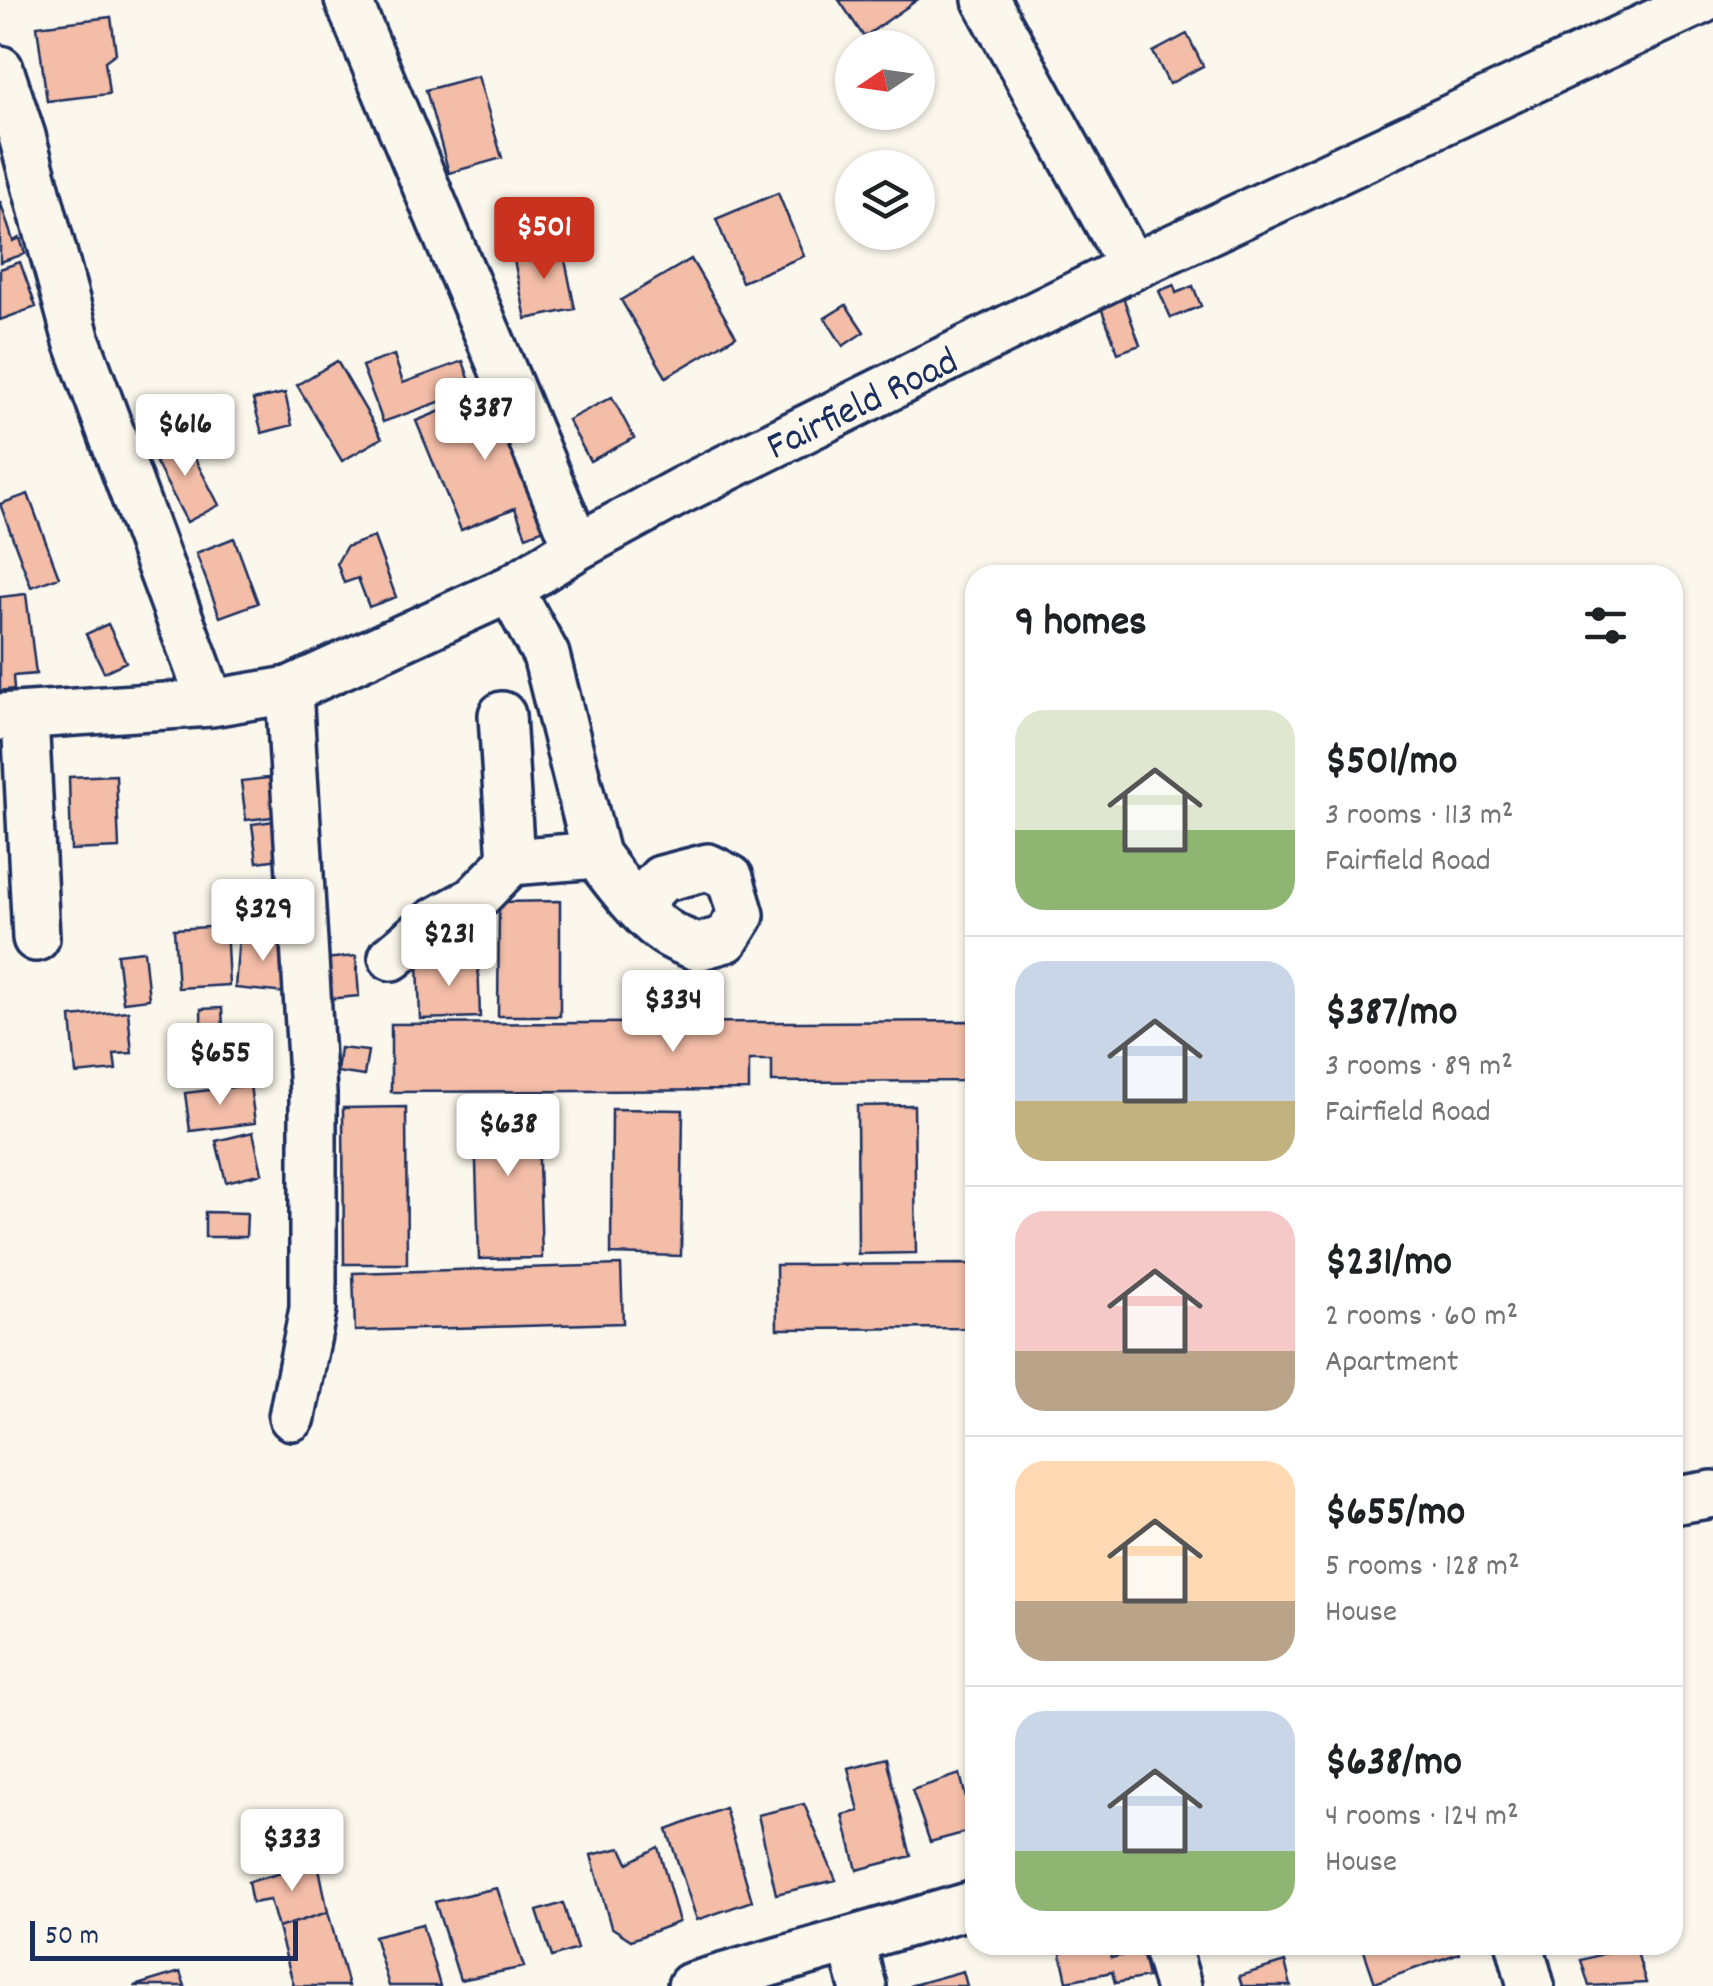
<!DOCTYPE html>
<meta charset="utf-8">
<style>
:root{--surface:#fff;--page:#f6f6f6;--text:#202124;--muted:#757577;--line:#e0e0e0;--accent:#c8321e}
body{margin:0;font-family:Dekko,sans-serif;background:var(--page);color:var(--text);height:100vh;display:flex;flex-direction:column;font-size:38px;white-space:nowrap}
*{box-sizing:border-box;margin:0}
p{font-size:32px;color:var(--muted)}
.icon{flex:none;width:55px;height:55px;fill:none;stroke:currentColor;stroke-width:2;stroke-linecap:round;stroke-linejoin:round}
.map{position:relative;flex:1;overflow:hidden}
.drawer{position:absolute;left:965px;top:565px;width:718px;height:1390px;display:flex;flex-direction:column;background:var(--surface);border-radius:30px;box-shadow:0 2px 8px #0004}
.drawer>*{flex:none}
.needle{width:65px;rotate:257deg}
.controls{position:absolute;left:835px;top:30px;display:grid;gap:20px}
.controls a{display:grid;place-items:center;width:100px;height:100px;border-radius:50%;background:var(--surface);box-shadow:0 2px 8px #0004;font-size:50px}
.scale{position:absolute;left:30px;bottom:25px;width:268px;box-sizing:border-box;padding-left:10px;border:5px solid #1b2f5e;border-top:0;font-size:28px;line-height:35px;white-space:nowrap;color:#1b2f5e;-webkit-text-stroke:8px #fbf7ec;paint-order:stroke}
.price{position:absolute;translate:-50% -85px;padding:0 22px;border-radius:10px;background:#fff;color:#222;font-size:32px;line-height:65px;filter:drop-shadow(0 2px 5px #0008)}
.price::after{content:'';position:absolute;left:50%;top:60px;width:30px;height:22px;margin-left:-15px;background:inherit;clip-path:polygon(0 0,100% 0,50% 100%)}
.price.on{background:var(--accent);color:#fff}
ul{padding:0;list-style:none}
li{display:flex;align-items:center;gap:30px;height:250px;padding:0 50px}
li+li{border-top:2px solid var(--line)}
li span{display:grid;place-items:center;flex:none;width:280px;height:200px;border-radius:30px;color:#555}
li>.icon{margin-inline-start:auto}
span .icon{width:120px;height:120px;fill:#fffc;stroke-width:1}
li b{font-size:42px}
h2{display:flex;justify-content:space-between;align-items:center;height:120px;padding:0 50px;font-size:42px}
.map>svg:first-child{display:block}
</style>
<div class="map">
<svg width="1713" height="1986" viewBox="0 0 1713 1986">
<rect width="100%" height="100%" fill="#fbf7ec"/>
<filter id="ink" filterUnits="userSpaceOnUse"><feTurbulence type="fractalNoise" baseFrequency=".01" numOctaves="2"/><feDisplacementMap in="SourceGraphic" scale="20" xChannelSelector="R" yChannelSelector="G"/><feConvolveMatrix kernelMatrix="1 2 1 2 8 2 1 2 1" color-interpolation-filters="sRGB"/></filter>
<g filter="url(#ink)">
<path fill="#f3bda7" stroke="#1b2f5e" stroke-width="2.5" d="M839,0H917L864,37Z
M111,17L116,53L105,61L109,94L47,101L37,26Z
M1187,34L1203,66L1169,84L1153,52Z
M478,76L502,158L449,173L426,90Z
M778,193L804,256L742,282L716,219Z
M0,201L13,241L20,238L25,254L0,262Z
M562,245L575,309L526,319L513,255Z
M691,259L736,336L666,377L621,300Z
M20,262L36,307L0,320V269Z
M1174,285L1176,293L1193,286L1201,306L1171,318L1159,291Z
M1123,297L1140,345L1118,353L1100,305Z
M846,305L864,332L843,346L825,318Z
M394,355L403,383L463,361L473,390L383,422L362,366Z
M337,361L382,438L342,461L297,385Z
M500,387L555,525L526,536L515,508L461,530L416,421Z
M285,393L292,425L262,433L253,400Z
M612,397L634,438L590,461L568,420Z
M183,436L219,505L187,522L151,453Z
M28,494L59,577L31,587L0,504Z
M374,537L396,597L369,607L358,578L344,583L337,563L346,547Z
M234,538L258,603L220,617L196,553Z
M26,594L36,674L13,676L14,689L0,691V597Z
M108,624L126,662L104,672L86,634Z
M116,775L119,848L71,850L69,777Z
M277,777L281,816L246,820L241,781Z
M282,820L287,858L257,862L252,824Z
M560,901V1016H498L499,902Z
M226,926L229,985L178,988L174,929Z
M239,936L291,940L286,993L235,988Z
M144,951L149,999L123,1002L117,954Z
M356,956L359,996L327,999L324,959Z
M478,959L480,1017L420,1019L418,961Z
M222,1008L224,1047L202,1048L201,1009Z
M128,1011L132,1053L114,1054L116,1070L76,1074L71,1017Z
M975,1021V1081L772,1082V1060H749V1090L391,1092V1024Z
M340,1048L368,1051L364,1076L337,1072Z
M250,1085L255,1123L190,1131L185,1093Z
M537,1098L542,1258L479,1259L474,1100Z
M914,1105L916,1253L858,1254L857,1106Z
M406,1107L407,1264H344L343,1108Z
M612,1109L683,1110L681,1256L611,1254Z
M253,1132L262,1173L226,1182L216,1141Z
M205,1212L247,1213L246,1237H205Z
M975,1264V1328L777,1329L776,1265Z
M621,1265L623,1323L355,1331L353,1273Z
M886,1758L911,1856L857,1870L843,1815L859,1811L848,1768Z
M960,1774L974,1830L930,1842L912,1790Z
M804,1804L836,1880L776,1894L758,1815Z
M725,1808L752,1901L697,1920L667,1830Z
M658,1847L679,1922L631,1940L611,1927L591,1855L621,1848L628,1863Z
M318,1863L328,1912L278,1928L270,1900L252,1903L248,1882Z
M497,1888L524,1967L460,1980L435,1902Z
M563,1903L577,1949L552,1957L537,1911Z
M328,1912L348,1986H294L278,1928Z
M422,1924L440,1986H389L374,1936Z
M1059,1945H1108L1111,1958L1142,1951L1148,1977L1115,1983L1112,1972L1067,1981Z
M1362,1945H1456L1459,1953L1375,1983Z
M1635,1945L1646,1983L1589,1986L1581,1960Z
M1285,1962L1291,1986H1242L1239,1976Z
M963,1971L967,1986H909Z
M180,1972L185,1986H134Z"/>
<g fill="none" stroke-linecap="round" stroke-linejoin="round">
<defs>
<path id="minor" d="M348,0L577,547
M986,0L1132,267
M0,69L22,136L77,341L211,703
M510,589L546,655L596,855C614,879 642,917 667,933C676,939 687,943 697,947L726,939L741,915L730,878L708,867L661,879L638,904
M289,690L313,1093V1309L292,1417
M502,715L511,862L596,855
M25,716L36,938
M0,717L211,703L289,690L510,589L577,547L680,491L1132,267L1703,0
M392,957L434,922L474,900L511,862
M1672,1501L1713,1494
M850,1940L863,1986
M1166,1945L1178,1986
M1520,1945L1531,1986
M691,1986L975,1904"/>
</defs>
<use href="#minor" stroke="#1b2f5e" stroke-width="52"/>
<use href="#minor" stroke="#fbf7ec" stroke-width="45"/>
</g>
</g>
<g text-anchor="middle" stroke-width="8" stroke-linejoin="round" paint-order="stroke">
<g font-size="40" fill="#1b2f5e" stroke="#fbf7ec">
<text transform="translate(861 401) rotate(-26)" y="14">Fairfield Road</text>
</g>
</g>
</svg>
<div class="controls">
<a><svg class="needle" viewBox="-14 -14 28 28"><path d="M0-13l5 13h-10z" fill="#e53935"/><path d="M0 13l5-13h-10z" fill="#757577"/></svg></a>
<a><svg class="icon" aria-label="layers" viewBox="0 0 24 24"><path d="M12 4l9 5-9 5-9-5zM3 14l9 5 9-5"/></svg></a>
</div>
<div class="scale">50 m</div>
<b class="price on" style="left:544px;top:282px">$501</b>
<b class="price" style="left:485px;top:463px">$387</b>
<b class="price" style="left:185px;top:479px">$616</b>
<b class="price" style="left:263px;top:964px">$329</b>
<b class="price" style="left:449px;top:989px">$231</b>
<b class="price" style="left:673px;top:1055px">$334</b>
<b class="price" style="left:220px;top:1108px">$655</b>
<b class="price" style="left:508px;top:1179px">$638</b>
<b class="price" style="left:292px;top:1894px">$333</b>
<section class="drawer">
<h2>9 homes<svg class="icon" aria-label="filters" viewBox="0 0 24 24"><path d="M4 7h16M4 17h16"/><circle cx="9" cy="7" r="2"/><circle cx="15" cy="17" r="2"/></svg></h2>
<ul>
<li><span style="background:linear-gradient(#dfe7d0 60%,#8fb573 0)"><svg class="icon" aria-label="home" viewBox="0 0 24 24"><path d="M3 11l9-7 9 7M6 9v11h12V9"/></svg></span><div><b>$501/mo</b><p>3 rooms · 113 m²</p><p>Fairfield Road</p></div></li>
<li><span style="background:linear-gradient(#c9d6e8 70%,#c2b280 0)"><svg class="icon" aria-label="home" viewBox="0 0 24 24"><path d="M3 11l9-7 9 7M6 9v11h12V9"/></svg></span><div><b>$387/mo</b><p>3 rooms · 89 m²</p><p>Fairfield Road</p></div></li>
<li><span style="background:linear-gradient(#f6c9c9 70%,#b9a48a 0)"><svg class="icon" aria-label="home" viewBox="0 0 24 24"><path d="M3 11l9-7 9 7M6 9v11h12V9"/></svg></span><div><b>$231/mo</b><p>2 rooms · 60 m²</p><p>Apartment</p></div></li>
<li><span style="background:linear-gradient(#ffd9b3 70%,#b9a48a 0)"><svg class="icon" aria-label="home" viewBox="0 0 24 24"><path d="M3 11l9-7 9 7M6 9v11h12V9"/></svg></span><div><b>$655/mo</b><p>5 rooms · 128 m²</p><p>House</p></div></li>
<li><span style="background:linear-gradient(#c9d6e8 70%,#8fb573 0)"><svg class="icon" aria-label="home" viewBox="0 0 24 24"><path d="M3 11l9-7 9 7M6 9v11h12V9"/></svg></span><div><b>$638/mo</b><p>4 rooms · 124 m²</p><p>House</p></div></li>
</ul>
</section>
</div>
